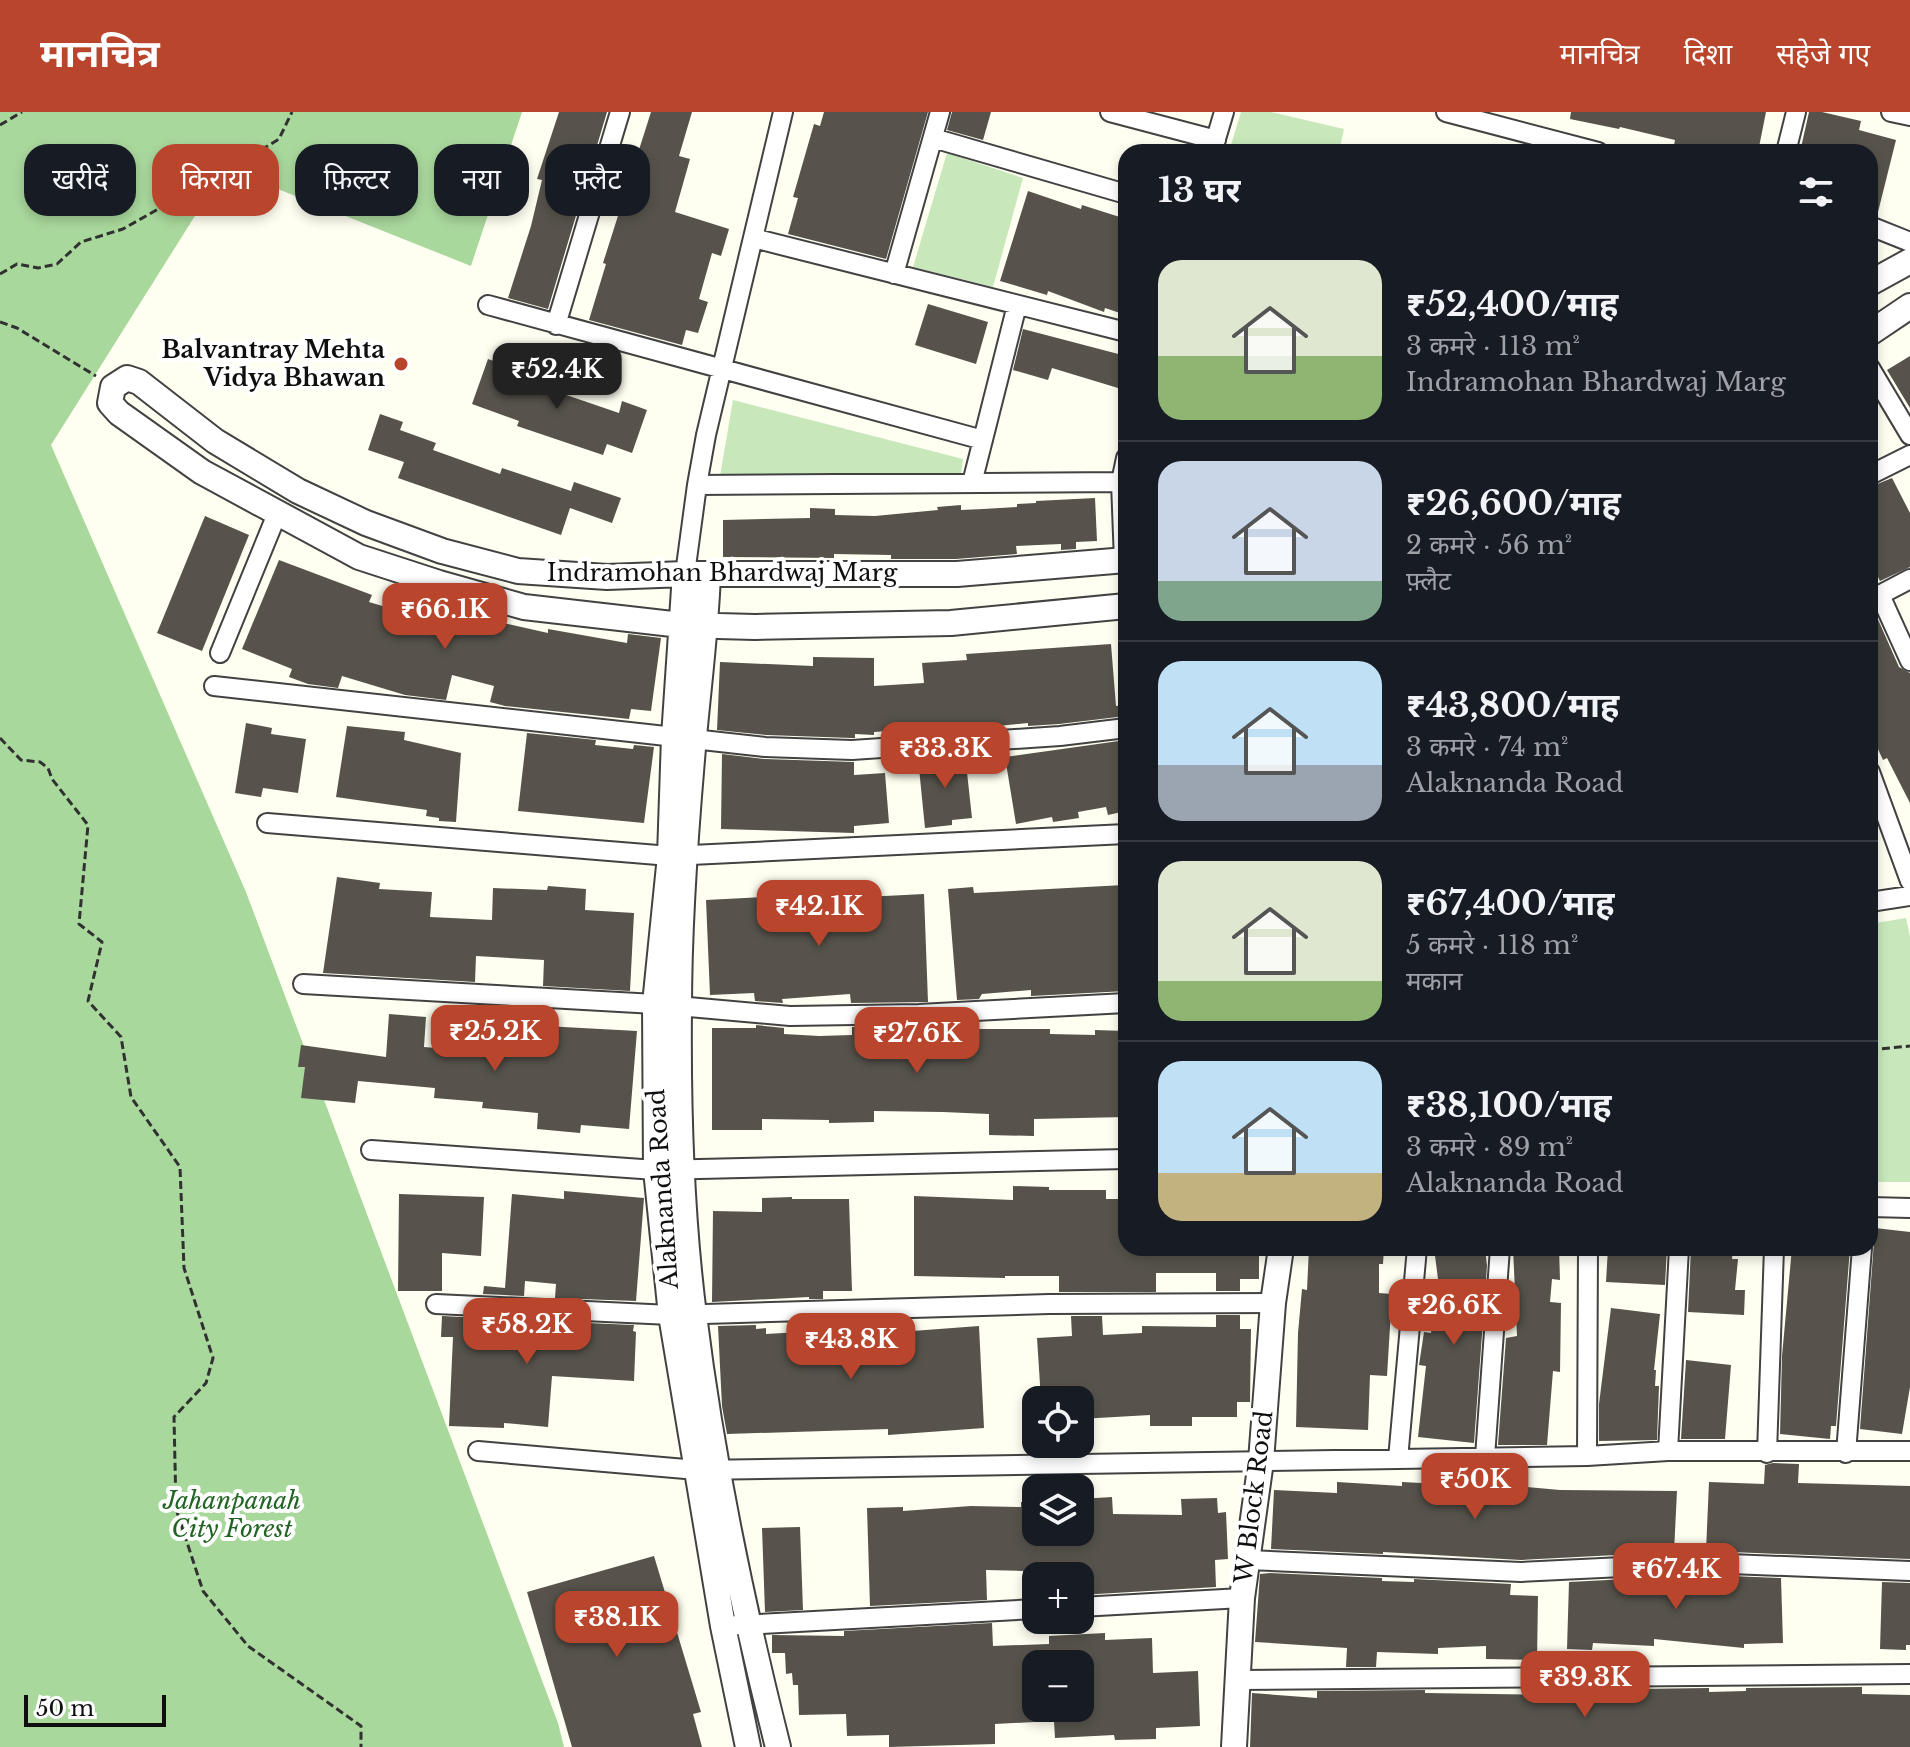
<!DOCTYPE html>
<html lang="hi">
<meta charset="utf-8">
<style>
:root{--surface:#171b24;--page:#20242c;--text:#f1f3f6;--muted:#9ea1a6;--line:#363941;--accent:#b9462c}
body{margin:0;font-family:"Libre Baskerville","Noto Sans Devanagari",serif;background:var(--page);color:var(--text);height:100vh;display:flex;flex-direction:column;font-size:30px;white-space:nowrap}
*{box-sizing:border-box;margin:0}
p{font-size:26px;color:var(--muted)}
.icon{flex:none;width:44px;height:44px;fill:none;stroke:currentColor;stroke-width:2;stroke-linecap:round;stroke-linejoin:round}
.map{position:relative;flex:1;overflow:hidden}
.panel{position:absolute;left:1118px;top:32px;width:760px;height:1112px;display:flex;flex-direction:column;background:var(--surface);border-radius:24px;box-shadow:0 4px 12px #0003}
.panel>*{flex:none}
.hud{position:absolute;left:24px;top:32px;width:760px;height:72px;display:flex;gap:16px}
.buttons{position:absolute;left:1022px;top:1274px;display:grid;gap:16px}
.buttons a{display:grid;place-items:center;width:72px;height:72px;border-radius:16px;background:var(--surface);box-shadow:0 4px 12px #0003;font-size:40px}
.scale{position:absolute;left:24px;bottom:20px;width:142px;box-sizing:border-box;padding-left:8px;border:4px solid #0f0f0f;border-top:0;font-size:22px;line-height:28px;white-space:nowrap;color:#0f0f0f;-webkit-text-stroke:6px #fff;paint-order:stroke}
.price{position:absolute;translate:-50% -68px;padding:0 18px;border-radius:16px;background:var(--accent);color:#fff;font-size:26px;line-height:52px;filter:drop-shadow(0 2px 4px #0008)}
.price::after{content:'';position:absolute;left:50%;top:48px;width:24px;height:18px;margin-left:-12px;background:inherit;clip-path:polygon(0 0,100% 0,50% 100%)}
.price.selected{background:#222;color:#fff}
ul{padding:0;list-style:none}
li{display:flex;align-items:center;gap:24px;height:200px;padding:0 40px}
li+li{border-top:2px solid var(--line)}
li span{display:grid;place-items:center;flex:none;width:224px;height:160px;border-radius:24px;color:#555}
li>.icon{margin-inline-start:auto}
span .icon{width:96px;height:96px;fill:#fffc;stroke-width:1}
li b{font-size:34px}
h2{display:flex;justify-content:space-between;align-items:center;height:96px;padding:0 40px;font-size:34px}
.tag{padding:0 28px;border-radius:24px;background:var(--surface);box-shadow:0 4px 12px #0003;font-size:28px;line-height:72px}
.tag.selected{background:var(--accent);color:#fff}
header{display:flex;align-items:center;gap:48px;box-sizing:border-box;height:112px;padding:0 40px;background:var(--accent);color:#fff}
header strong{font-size:38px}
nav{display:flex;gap:44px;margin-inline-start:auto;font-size:28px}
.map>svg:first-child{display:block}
</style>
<header>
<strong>मानचित्र</strong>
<nav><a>मानचित्र</a><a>दिशा</a><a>सहेजे गए</a></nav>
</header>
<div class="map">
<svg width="1910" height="1635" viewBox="0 0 1910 1635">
<rect width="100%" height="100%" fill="#fefef1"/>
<path fill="#c8e8bc" d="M1241,0H1271L1344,17L1339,40H1229Z
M947,41L1023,66L993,175L913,155Z
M733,288L963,347L961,362L720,364Z
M1906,806L1910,825V1070H1870V812Z"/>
<path fill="#a9d89c" d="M0,0H522L471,154L225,56L51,333L246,780L558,1611L564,1635H0Z"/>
<path fill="#57534c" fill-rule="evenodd" d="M559,0H607L548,197L508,186L531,114L542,68L537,67Z
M651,0H692L679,44L690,47L675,100L729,117L721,144L712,141L699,187L708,190L698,221L686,218L682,233L589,208L606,152L603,151Z
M824,0H928L886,147L788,122L798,86L793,85L814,12L820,14Z
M952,0H991L983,28L947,18Z
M1571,0H1766L1758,40H1705L1674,33L1675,28L1620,15L1619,17L1570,7Z
M1809,0H1822L1861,9L1859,18L1896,28L1877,104L1870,102V40H1800Z
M1028,79L1081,97L1082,93L1126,107V203L1105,196L1104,200L1048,179L1047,183L1000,169Z
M928,192L988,210L976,252L915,233Z
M1023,217L1126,244L1118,276L1052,256L1048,268L1013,258Z
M1910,244V296L1887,258Z
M488,247L540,265L537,273L619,301L622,289L647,298L632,341L607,332L603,343L517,314L519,309L472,292Z
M380,302L403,310L400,318L436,331L433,338L500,362L502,356L571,379L574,370L621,386L612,411L570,396L561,423L398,366L404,350L368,338Z
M1892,366L1910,401V455L1880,469L1875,459L1870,462V375Z
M1095,386L1097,429L1076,430V437L1061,438V432L1016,434L1017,442L956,447H891V443L834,442V446L723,445V408L810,406V396L835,397V403L875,404L938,398L937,395L961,393V398L983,397L1017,395V392L1036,391V389Z
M205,404L249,423L202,539L157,521Z
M279,448L372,483L369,490L426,507L428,500L471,512L473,504L548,521V517L627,531L628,522L661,526L651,599L631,597L629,607L505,594L490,590L494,574L452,563L446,588L405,583L342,564L338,576L308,572L289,565L292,557L242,537Z
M1876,503L1899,555L1910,561V691L1887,646L1883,648L1870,620V506Z
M1111,532L1116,594L1126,593V604L1059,612L1028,614V611L915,622V617L874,620V623L855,622V626H852L766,623L717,618L720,550L813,554V545L874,546V574L924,571L922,551L967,548L966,542Z
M246,611L272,616L271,622L306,627L298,681L263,676L261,685L235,681Z
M347,614L405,620L404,628L461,641L456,710L439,709V706L426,704L427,698L336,685Z
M527,621L596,628L595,633L633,637L634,633L654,635L644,711L518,699Z
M1126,628V699L1108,703L1106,695L1078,700L1079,706L1053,710L1052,705L1016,712L1005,645Z
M722,642L765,647L854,650V663L885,661L889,711L854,714V721L721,717Z
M965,642L972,706L952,708V713L925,716L918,646Z
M337,765L380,771L379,777L432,780L430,805L492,808L493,776L547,778L548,774L586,777L585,798L634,801L630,879L543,874L544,848L476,844L475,870L323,861Z
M1124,773L1126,879L1031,884V878L982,882L979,887L957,888L948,777L973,775L974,781Z
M924,782L928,890L851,891L850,882L782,887L783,891L755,889L754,881L710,883L706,788L806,783L807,788Z
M464,893L497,895V911L463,908Z
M389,902L426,905L424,935L487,940V929L543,934L545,914L637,919L629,1017L581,1013L580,1021L537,1017L538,1001L482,996L483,990L434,986L435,976L358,969L355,991L301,986L305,955H298L301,933L386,945Z
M979,911V917H1050V922L1095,923V918L1126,919V1005L1034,1007V1024L989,1023V1002L943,1000L874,999V1010L829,1011V1008L762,1007V1018H712V916H756V913L784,916V922L819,924L852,923V915Z
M1013,1074L1049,1075V1078H1106V1087H1126V1136H1259V1167H1240V1179H1216V1161H1156V1180H1059V1164H1005V1166L914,1164V1084L1013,1088Z
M564,1079L644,1086L636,1189L555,1186L556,1172L525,1169L524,1184L483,1182L484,1174L505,1176L512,1082L564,1087Z
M399,1082L484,1085L481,1144L442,1141V1179H398Z
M792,1085V1087H849L852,1179H823V1187H809V1185L712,1190L713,1099L762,1100V1086Z
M1875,1116L1910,1120V1275L1902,1322L1860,1317Z
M1309,1136H1384L1383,1152H1379V1181L1392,1182L1387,1264L1370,1263L1368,1318L1296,1315L1298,1221L1302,1177L1307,1178Z
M1434,1136H1485L1487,1154L1474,1331L1418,1325L1426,1254L1419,1253L1424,1220L1431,1221L1438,1167Z
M1513,1136H1559L1560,1168L1552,1167L1550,1190L1561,1191L1560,1260L1553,1259L1547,1333H1498L1506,1226L1517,1224Z
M1608,1136H1667L1665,1173L1606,1170Z
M1691,1136H1733L1732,1147H1738L1735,1178H1745L1744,1203L1688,1200Z
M1792,1136H1850L1836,1314H1831L1830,1327L1780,1322L1782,1244Z
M1611,1196L1660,1202L1654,1258H1656L1655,1274H1659L1657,1328L1599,1329V1292Z
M1216,1203H1240V1217H1251L1250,1290H1237V1305H1192V1314H1150V1303L1080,1307V1288H1041L1037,1226L1072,1224L1071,1204H1102L1103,1223L1142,1221V1214L1216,1215Z
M442,1204L522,1208V1215L563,1219L564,1210L634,1213L633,1219L636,1220L634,1269L552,1264L548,1315L504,1311V1316L449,1314L453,1225H441Z
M756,1213V1217L766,1216V1222L818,1219L819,1226L979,1214L984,1316L888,1323V1317L727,1322L722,1294L718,1214Z
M1686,1248L1731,1253L1725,1327H1681Z
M1773,1351L1799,1352L1798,1371L1910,1374V1447L1706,1439L1709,1370L1764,1372L1765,1353Z
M1461,1369L1560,1378L1677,1379L1674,1440L1521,1448L1383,1440V1442L1271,1437L1274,1378L1337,1381V1370L1402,1374V1370L1460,1373Z
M1112,1385L1113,1402L1182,1403L1181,1387L1217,1386L1218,1401L1226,1400L1228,1447L1215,1448L1216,1475L1080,1483V1464H1023V1459L986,1458L987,1488L870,1494L867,1396L903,1395V1399L971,1394L1021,1395V1390H1036V1420H1080V1387Z
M800,1415L803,1498L765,1500L762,1416Z
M654,1444L701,1600L693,1602L702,1635H572L527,1480Z
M1270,1461L1382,1466V1469L1414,1470V1467L1511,1472L1510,1483L1538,1484L1537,1548L1486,1547V1534L1438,1536V1542L1377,1540L1376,1555H1346L1347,1536L1255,1530L1260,1462Z
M1705,1463L1781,1466L1783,1531L1744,1532V1536L1654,1527V1534L1593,1531L1592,1538L1567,1537L1569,1470Z
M1882,1470L1910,1471V1533H1906V1538L1880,1537Z
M992,1511L993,1534L1049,1532V1524L1105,1521V1528L1152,1526L1153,1561L1198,1559L1200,1614L1156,1616V1627L1115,1628L1114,1623L1055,1626L1054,1609L995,1612V1632L889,1635V1623L847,1624L846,1602L799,1603L798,1573H793L792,1561L786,1562L785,1541H772V1523L844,1524V1519ZM1036,1552H1080V1596H1036Z
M1862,1575V1582L1910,1583V1635H1250L1252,1581L1317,1586V1579L1425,1578V1581L1558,1583V1578L1709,1576V1580L1746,1579V1576Z"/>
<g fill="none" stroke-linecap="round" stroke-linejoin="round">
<defs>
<path id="minor" d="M1110,0L1216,28
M1446,0L1598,40
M1891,0L1910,4
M933,26L1126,82
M1212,40L1224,0
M1786,40L1796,0
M1870,114L1910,130
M753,126L1126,220
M894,162L940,0
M488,193L983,328
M556,213L620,0
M1870,256L1910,323
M1870,363L1910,343
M972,371L1017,193
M697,373L1121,370
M1124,449L1121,370L1126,346
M685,462L697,373L706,323L783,0
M1880,483L1910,549
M1870,488L1910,467
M220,541L277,402
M214,574L765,635L852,638L1060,624L1126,616
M1870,660L1910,769
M267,711L670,744L1126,722
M1870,790L1910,784
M303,872L655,892L790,904L919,902L1126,891
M371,1038L656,1058L1126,1047
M1870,1095L1910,1096
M436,1192L671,1203L1049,1192L1273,1191
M478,1339L697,1358L1587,1344L1668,1339H1910
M1668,1339L1679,1136
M1767,1341L1774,1136
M1846,1341L1862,1136
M1587,1344L1588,1136
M1485,1345L1500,1136
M1398,1347L1417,1136
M1247,1448L1521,1460L1705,1451L1910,1459
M1080,1495L1242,1486
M723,1514L1036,1497
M1239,1568L1910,1562"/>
<path id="tertiary" d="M1870,171L1910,149
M1870,221L1910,194
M1126,448L957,462H685L607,465L518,459L442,439L366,411L298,379L215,329L139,270L127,266L113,275L110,291L119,301L202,360L359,445L439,471L524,495L681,513L755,515L951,511L1126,494
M685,462L674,625L670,744L655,892L656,1058L671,1203L723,1514L748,1635
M708,462C706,517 699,570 694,625C686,714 679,806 679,896C678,998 681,1102 694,1203C712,1349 742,1493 778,1635
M1234,1635L1242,1486L1261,1349L1273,1191L1281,1136"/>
</defs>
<use href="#minor" stroke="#424242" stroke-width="22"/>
<use href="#tertiary" stroke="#424242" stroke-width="28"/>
<path stroke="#313131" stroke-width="3" stroke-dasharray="8 4" stroke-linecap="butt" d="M0,13L22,0
M0,162L17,152L38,156L57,152L81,130L123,117L160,96L223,43L266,35L279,27L292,0
M0,210L17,216L96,264
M0,626L21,648L40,650L48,656L52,667L88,713L79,812L102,830L88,889L121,925L131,985L180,1055L184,1156L213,1246L206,1271L174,1305L176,1397L203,1479L248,1534L361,1614V1635
M1870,938L1910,934"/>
<use href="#minor" stroke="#fff" stroke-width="18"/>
<use href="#tertiary" stroke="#fff" stroke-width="24"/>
</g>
<circle fill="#b9462c" stroke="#fff" stroke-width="3" cx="401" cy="252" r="8"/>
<g text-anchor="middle" stroke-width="8" stroke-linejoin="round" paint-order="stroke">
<g font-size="24" font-weight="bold" fill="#0f0f0f" stroke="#fff" text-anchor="end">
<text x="385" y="246">Balvantray Mehta<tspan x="385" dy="28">Vidya Bhawan</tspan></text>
</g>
<g font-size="24" fill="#0f0f0f" stroke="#fff">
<text x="722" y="469">Indramohan Bhardwaj Marg</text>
<text transform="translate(663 1077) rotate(-94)" y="8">Alaknanda Road</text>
<text transform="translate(1254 1385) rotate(-83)" y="8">W Block Road</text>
</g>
<g font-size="24" font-style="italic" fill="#216423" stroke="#fff">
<text x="232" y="1397">Jahanpanah<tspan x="232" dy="28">City Forest</tspan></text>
</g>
</g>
</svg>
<div class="buttons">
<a><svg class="icon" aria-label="locate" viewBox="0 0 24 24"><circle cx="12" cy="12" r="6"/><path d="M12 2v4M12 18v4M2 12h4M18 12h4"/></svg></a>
<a><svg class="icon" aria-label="layers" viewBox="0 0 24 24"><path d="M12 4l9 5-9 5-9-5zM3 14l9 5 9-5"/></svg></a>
<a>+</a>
<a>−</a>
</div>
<div class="scale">50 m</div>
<b class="price selected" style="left:557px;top:299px">₹52.4K</b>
<b class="price" style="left:445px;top:539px">₹66.1K</b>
<b class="price" style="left:945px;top:678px">₹33.3K</b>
<b class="price" style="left:819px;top:836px">₹42.1K</b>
<b class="price" style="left:495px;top:961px">₹25.2K</b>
<b class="price" style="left:917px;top:963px">₹27.6K</b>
<b class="price" style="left:1454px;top:1235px">₹26.6K</b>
<b class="price" style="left:527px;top:1254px">₹58.2K</b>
<b class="price" style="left:851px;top:1269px">₹43.8K</b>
<b class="price" style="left:1475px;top:1409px">₹50K</b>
<b class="price" style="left:1676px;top:1499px">₹67.4K</b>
<b class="price" style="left:617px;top:1547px">₹38.1K</b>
<b class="price" style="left:1585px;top:1607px">₹39.3K</b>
<div class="hud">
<a class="tag">खरीदें</a>
<a class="tag selected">किराया</a>
<a class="tag">फ़िल्टर</a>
<a class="tag">नया</a>
<a class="tag">फ़्लैट</a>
</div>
<section class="panel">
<h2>13 घर<svg class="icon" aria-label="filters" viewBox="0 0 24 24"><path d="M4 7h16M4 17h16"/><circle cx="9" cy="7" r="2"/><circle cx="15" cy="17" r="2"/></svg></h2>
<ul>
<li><span style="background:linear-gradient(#dfe7d0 60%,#8fb573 0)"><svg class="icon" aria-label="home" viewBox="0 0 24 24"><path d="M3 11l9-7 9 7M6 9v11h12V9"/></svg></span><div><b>₹52,400/माह</b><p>3 कमरे · 113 m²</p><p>Indramohan Bhardwaj Marg</p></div></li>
<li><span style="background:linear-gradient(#c9d6e8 75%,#7fa58c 0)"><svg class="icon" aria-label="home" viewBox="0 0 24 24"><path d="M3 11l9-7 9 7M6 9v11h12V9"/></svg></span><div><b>₹26,600/माह</b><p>2 कमरे · 56 m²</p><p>फ़्लैट</p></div></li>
<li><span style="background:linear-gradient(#bfe0f5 65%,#9aa5b1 0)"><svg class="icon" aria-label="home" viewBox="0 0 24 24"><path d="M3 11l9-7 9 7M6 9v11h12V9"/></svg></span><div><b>₹43,800/माह</b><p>3 कमरे · 74 m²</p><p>Alaknanda Road</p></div></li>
<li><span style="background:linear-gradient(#dfe7d0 75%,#8fb573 0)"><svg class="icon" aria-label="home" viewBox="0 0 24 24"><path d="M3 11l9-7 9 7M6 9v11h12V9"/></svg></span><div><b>₹67,400/माह</b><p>5 कमरे · 118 m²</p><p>मकान</p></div></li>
<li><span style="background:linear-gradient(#bfe0f5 70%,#c2b280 0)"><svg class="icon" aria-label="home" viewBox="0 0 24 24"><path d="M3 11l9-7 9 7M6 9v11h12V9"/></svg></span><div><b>₹38,100/माह</b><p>3 कमरे · 89 m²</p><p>Alaknanda Road</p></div></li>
</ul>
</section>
</div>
